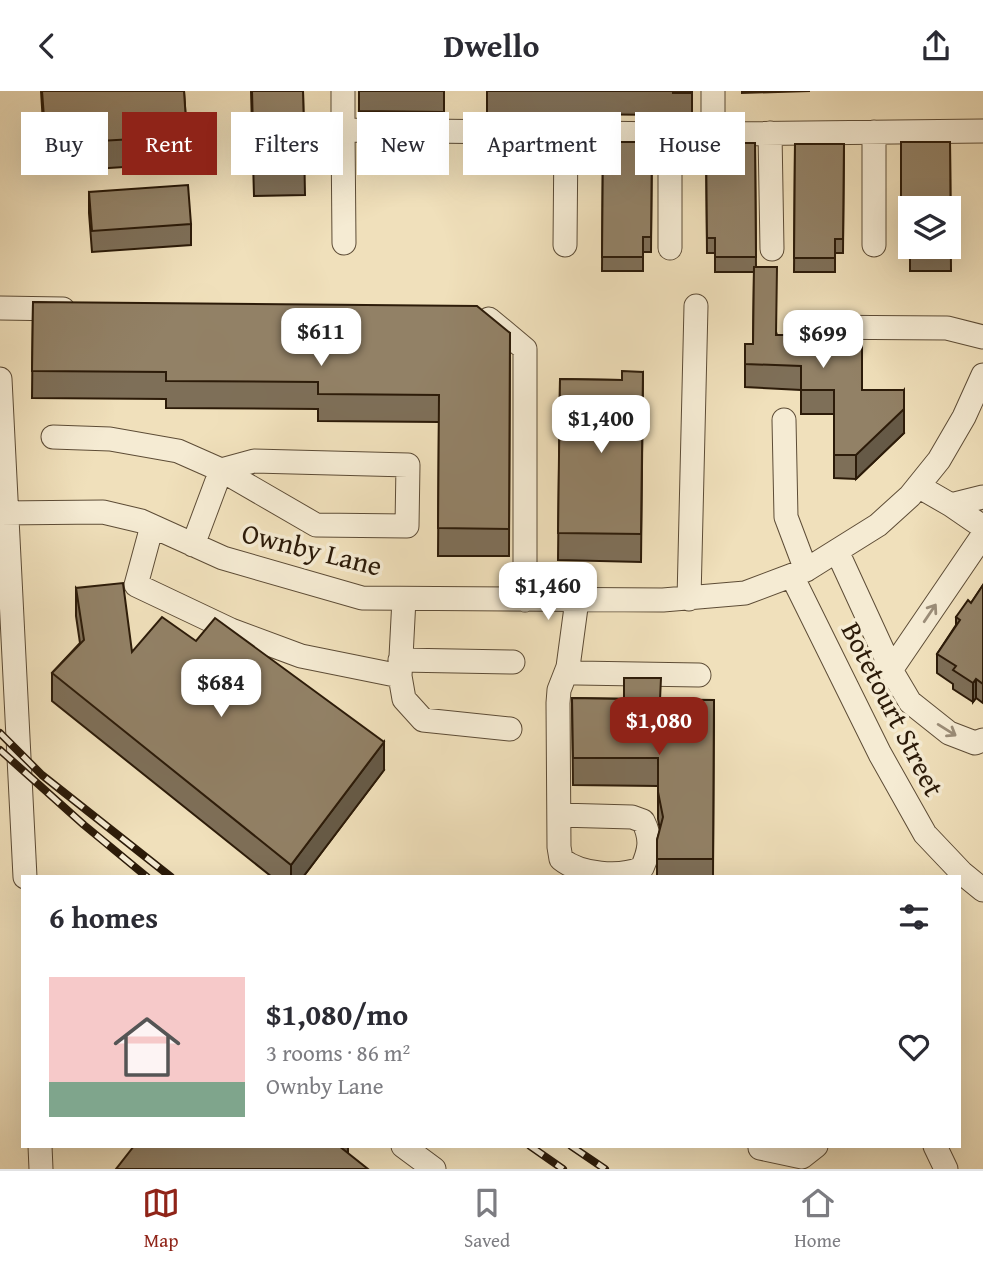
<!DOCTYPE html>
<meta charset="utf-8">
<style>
:root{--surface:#fff;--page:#f2f2f3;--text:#2b2b33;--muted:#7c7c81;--line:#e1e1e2;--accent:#8f2418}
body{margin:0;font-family:"Gentium Book Plus",serif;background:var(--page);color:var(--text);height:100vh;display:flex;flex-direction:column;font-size:26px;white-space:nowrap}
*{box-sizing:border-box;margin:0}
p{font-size:23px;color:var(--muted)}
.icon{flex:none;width:38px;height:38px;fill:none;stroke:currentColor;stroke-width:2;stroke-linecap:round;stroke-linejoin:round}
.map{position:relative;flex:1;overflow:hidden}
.details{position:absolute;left:21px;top:784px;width:940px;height:273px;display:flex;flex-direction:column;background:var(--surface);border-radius:0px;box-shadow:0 7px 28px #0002}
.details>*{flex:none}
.guide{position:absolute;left:21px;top:21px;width:942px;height:63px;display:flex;gap:14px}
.fabs{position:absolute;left:898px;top:105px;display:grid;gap:14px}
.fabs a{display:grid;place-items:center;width:63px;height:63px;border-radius:0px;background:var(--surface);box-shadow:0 7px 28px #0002;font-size:35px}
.price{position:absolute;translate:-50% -60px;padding:0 16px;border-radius:14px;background:#fff;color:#222;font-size:23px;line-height:46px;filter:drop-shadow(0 2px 4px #0008)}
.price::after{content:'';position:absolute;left:50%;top:42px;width:21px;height:16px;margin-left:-10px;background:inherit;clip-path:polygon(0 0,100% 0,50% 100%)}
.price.current{background:var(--accent);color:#fff}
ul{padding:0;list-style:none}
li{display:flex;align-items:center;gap:21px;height:175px;padding:0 28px}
li span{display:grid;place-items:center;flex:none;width:196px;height:140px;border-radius:0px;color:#555}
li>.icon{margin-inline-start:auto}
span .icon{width:84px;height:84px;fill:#fffc;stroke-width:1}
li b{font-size:30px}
h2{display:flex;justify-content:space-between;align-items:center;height:84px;padding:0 28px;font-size:30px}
.chip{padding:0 24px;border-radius:0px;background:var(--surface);box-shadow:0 7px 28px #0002;font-size:24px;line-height:63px}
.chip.current{background:var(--accent);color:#fff}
header{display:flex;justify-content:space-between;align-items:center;height:91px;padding:0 28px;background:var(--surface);font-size:32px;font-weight:700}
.dock{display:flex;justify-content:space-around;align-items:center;height:98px;border-top:2px solid var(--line);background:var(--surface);font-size:19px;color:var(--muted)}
.dock a{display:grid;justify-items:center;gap:4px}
.dock .current{color:var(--accent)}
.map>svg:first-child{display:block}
</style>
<header><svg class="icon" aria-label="back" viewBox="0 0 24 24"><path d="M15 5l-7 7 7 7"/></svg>Dwello<svg class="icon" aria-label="share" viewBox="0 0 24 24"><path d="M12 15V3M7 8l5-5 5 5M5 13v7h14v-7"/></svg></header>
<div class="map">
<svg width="983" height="1078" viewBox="0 0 983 1078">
<rect width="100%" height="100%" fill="#f0e0bb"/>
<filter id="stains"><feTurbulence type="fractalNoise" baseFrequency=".00286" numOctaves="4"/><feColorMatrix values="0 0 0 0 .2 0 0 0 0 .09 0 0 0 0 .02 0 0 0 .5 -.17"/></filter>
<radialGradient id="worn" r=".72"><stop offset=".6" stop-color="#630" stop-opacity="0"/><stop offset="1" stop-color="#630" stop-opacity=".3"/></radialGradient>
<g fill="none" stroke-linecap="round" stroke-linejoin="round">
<defs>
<path id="minor" d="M343,0V39
M713,0V43L983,40
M770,42L772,158
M344,152L343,39L670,43
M565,154L566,42
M874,154V41
M670,157V43H713
M0,217L63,218
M489,228L525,258V509
M799,236L947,237L983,246
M0,288L25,786
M784,329L786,426L806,479
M53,346L110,348L178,360L221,379L316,434L407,435L408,374L254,370L221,379L193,454
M918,395L951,414L983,406
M951,414L983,436
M0,422L103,421L141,430L223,467L362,507L663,509L745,502L806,479L878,434L910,405L939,369L964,326L983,284
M152,435L136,494L231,539L301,565L400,585L404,508
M837,460L894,584L910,611L949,642L975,652L983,649
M792,485L880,663L925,743L962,782L983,799
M689,508L696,215
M577,509L568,576L577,582L699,584
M400,569L513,571
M891,579L983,444
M400,585L404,608L423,629L510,638
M559,724L632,726L643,730C652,748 650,759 642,777C620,787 581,784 561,768L559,756L558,612L559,599L568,576
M40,1055L41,1078
M403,1055L434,1078
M935,1055L946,1078
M760,1057L802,1066L816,1055"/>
</defs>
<use href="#minor" stroke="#5d4c36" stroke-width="25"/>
<use href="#minor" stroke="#f5ebd3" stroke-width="23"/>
<defs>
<path id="rail" d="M0,642L42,684L171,786
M0,659L84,734L147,786
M530,1055L563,1078
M571,1055L605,1078"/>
</defs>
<use href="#rail" stroke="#2c1b09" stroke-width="8"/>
<use href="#rail" stroke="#f5ebd3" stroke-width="5" stroke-dasharray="16" stroke-linecap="butt"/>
</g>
<path fill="#7e6f58" stroke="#2c1b09" stroke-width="2" d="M41,0H184L187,45V72L46,81Z
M251,0H303L305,104L254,105Z
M359,0H444V21L359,20Z
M487,0H692V29H673V25L662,24L487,22Z
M742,0H810L742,2Z
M603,51H652L651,161H643V180H602Z
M901,51H950L951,180H910V160H901Z
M706,52H755L756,176L777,244L795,246L862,299L904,342L856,388L834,387V323H801V299L745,296V273L753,253L754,181H715V162H707Z
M795,53H844L843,162H835V181H794Z
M89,101L191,133V154L92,161L89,122Z
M33,211L510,242L509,465H438L439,331L318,330V318L166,317V308L32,307Z
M643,281L641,471L558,469L560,288L622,289Z
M983,494V612L976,607L973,611L953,598V593L937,582V563L956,534V526L971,512Z
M76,497L132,561L196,550L384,679L303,786H272L52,610V582L80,552L76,525Z
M572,607L714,609L713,786H657V749L660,739L658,728V695L573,694Z"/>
<path fill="#665a47" stroke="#2c1b09" stroke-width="2" d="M904,299V342L856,388V364Z
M976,588V607L973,611V592Z
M384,651V679L303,786H291V774Z
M339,1055H348V1071Z"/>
<path fill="#928166" stroke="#2c1b09" stroke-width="2" fill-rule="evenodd" d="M42,0H184L187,45L46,53Z
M252,0H303L305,77L254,78Z
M673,0H692V2H673Z
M603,51H652L651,146H643V166H602Z
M901,51H950L951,165H910V146H901ZM910,117H948V156H910Z
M706,52H755L756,166H715V147H707Z
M795,53H844L843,148H835V167H794Z
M188,94L191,133L92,140L89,101Z
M754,176H777L776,244H795V246H862V299H904V318L856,364H834V299H801V275L745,273V253H753Z
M33,211L477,215L510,242L509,438L438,437L439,304L318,303V291L166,290V281L32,280Z
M622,280L643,281L641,443L558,442L560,288L622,289Z
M123,492L132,561L162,526L196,550L215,527L384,651L291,774L52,582L84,549L76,497Z
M983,494V593L976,588L973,592L953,579L956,575L937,563L960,529L956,526L968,509L971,512Z
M624,587H661L660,609H714L713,768H657V749L663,726L658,701V667H573L572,607L624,608Z
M134,1055H339L368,1078H116Z"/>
<defs><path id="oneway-shaft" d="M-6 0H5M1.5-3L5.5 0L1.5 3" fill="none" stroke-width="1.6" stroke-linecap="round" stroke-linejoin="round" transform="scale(1.75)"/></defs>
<g stroke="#9b8d78">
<use href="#oneway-shaft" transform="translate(930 522) rotate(-56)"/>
<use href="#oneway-shaft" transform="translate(947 639) rotate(32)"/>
</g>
<g text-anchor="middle" stroke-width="7" stroke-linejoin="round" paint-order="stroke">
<g font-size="28" fill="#2c1b09" stroke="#f5ebd3">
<text transform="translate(312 458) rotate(14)" y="10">Ownby Lane</text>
<text transform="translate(893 618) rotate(63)" y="10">Botetourt Street</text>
</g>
</g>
<rect width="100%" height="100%" filter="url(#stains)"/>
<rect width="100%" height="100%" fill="url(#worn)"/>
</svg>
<div class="fabs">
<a><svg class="icon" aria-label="layers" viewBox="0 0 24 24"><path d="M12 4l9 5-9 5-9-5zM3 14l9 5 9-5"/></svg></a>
</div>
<b class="price" style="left:321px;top:277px">$611</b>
<b class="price" style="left:823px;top:279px">$699</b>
<b class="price" style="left:601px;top:364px">$1,400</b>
<b class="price" style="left:548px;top:531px">$1,460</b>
<b class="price" style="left:221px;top:628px">$684</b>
<b class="price current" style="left:659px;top:666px">$1,080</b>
<div class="guide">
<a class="chip">Buy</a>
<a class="chip current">Rent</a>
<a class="chip">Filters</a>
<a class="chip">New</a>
<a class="chip">Apartment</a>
<a class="chip">House</a>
</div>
<section class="details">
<h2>6 homes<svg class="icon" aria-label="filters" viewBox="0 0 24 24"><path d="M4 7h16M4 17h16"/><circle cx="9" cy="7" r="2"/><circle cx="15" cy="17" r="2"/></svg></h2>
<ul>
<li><span style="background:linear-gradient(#f6c9c9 75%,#7fa58c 0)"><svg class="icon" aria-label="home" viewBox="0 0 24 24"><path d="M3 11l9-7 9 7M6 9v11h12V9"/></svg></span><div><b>$1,080/mo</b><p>3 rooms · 86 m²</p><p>Ownby Lane</p></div><svg class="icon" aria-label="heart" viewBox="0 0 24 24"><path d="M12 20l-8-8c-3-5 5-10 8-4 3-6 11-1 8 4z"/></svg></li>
</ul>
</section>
</div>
<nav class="dock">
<a class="current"><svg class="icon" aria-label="map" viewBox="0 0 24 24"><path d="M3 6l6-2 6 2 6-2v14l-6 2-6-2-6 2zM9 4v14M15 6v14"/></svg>Map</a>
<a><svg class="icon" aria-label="saved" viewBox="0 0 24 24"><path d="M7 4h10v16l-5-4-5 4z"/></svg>Saved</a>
<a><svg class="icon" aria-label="home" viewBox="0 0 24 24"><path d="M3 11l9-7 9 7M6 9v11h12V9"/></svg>Home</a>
</nav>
